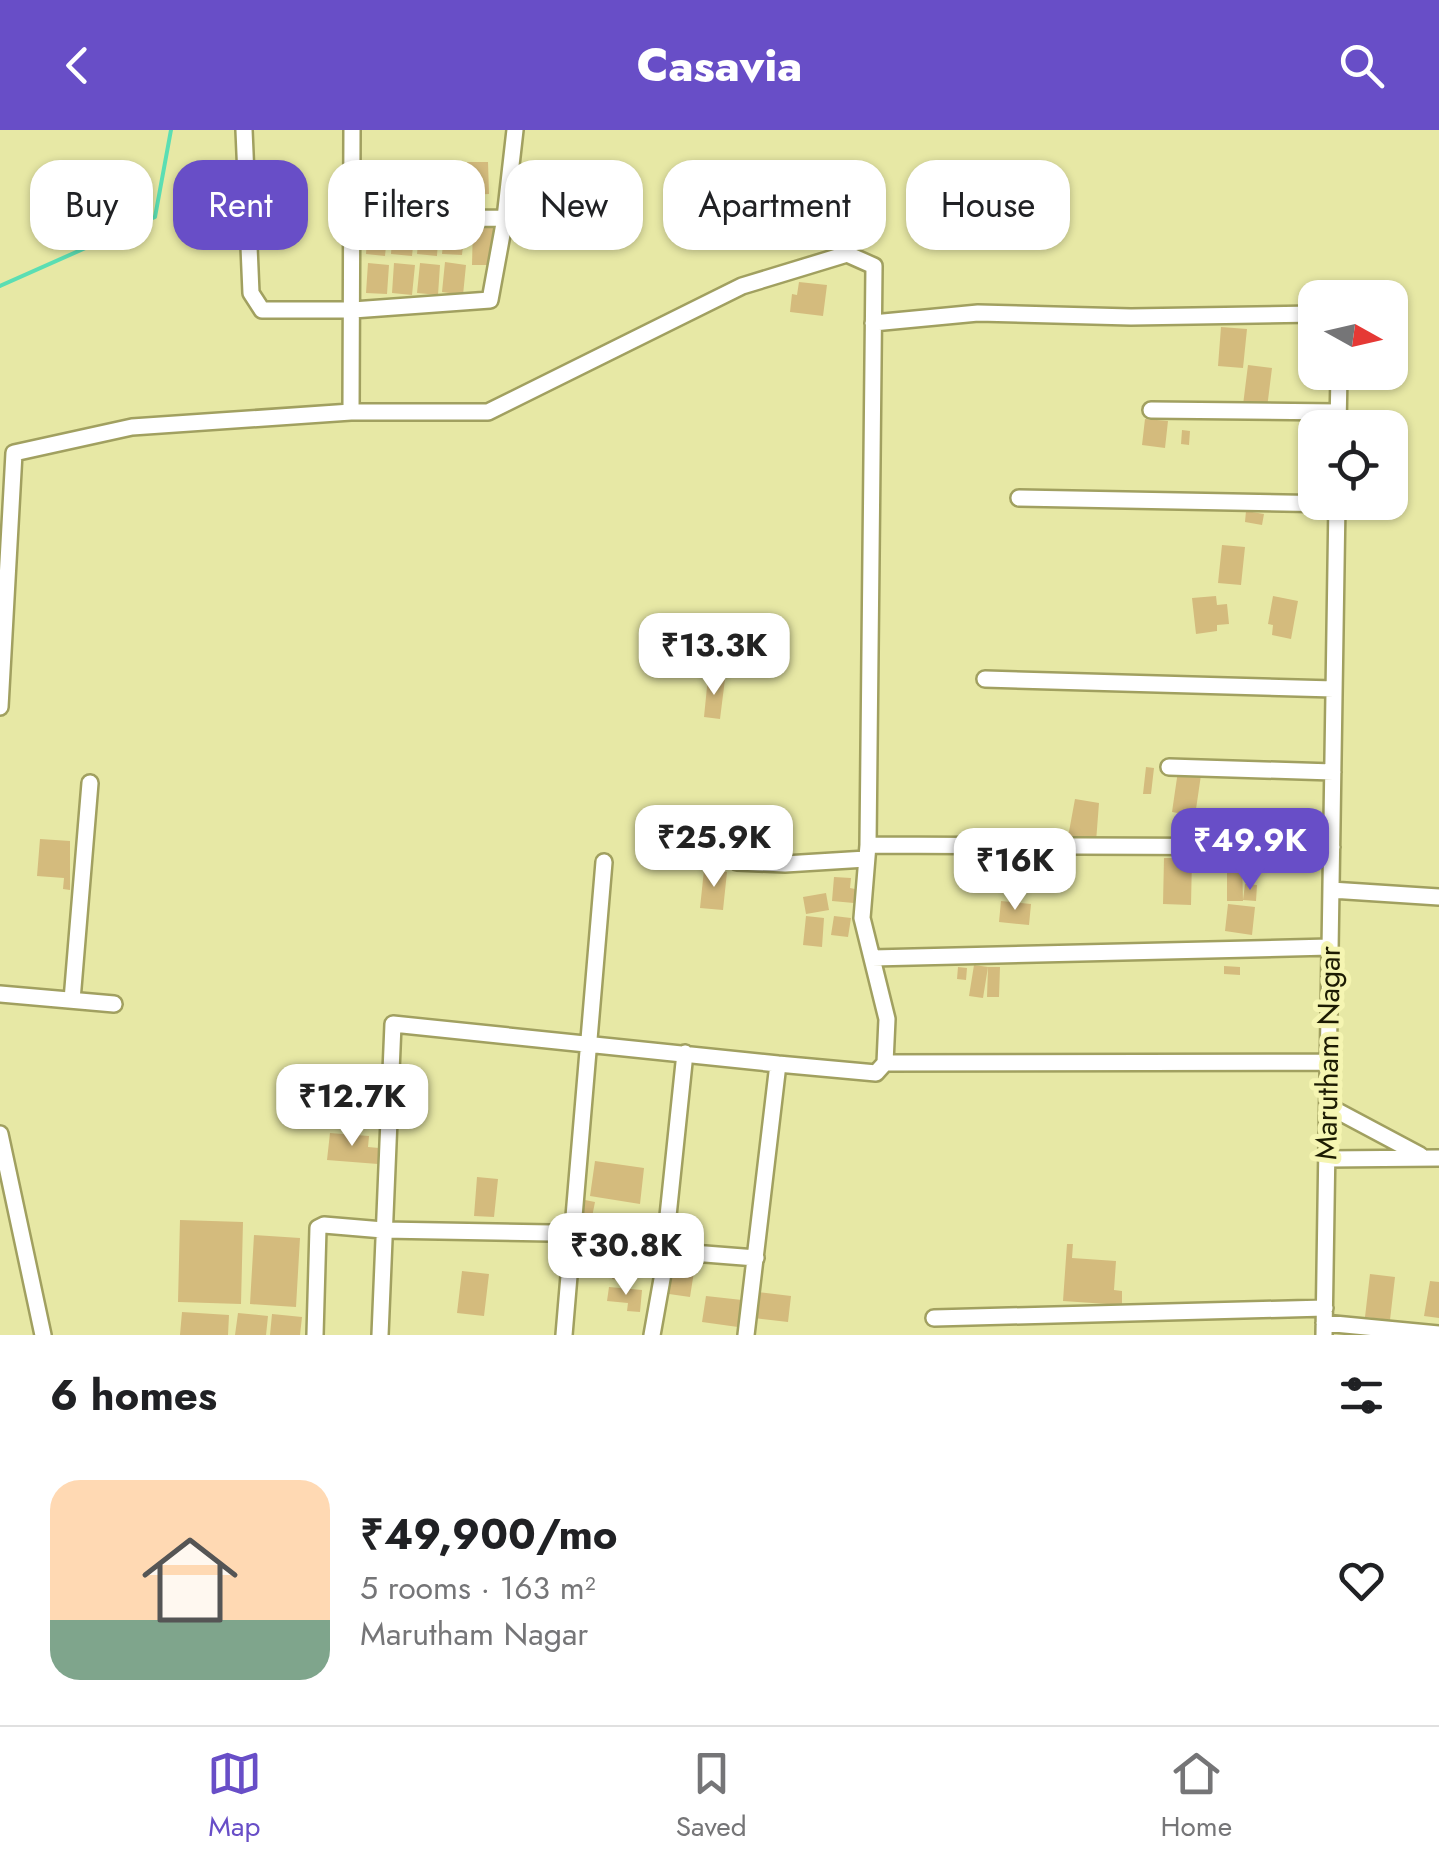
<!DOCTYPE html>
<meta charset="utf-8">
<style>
:root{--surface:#fff;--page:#f2f2f2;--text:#202124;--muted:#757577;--line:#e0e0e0;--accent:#684ec7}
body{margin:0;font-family:Jost,sans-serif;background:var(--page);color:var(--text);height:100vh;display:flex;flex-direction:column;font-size:38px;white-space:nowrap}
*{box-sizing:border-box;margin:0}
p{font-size:32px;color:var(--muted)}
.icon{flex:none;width:55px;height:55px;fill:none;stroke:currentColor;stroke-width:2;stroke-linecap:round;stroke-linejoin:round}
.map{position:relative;height:1205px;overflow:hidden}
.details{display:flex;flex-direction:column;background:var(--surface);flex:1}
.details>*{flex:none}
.hud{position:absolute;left:30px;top:30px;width:1380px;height:90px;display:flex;gap:20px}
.needle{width:65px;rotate:98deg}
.tools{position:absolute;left:1298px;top:150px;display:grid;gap:20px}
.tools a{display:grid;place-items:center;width:110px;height:110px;border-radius:20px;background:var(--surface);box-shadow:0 2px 8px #0004;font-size:50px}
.price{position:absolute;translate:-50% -85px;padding:0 22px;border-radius:20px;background:#fff;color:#222;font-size:32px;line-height:65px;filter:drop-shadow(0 2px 5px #0008)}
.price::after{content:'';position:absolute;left:50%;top:60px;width:30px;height:22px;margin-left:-15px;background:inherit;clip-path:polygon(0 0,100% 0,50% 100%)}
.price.current{background:var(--accent);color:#fff}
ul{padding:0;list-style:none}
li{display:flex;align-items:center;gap:30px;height:250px;padding:0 50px}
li+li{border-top:2px solid var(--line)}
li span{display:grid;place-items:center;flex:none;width:280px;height:200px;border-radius:30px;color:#555}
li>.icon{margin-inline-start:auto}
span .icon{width:120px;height:120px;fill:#fffc;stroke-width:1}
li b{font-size:42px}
h2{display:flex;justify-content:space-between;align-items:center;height:120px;padding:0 50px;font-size:42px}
.tag{padding:0 35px;border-radius:30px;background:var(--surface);box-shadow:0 2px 8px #0004;font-size:35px;line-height:90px}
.tag.current{background:var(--accent);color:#fff}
header{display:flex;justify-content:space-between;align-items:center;height:130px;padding:0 50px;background:var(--accent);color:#fff;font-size:45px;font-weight:800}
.tab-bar{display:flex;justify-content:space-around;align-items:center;height:140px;border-top:2px solid var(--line);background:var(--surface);font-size:28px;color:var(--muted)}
.tab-bar a{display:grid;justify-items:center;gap:5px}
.tab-bar .current{color:var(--accent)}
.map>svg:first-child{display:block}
</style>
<header><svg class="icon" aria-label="back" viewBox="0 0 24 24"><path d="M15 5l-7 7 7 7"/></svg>Casavia<svg class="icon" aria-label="search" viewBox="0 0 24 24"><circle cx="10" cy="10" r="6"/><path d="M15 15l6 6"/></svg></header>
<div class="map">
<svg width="1439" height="1205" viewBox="0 0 1439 1205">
<rect width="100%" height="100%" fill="#e7e8a5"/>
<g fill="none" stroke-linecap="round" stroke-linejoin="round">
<path stroke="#5bdeb3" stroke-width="4" d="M0,156L155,87L171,0"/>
</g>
<path fill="#d4bb7d" d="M467,32H488L489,64L468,65Z
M420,93L439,95L437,126L417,124Z
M445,93L465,95L462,125L442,124Z
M368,94L388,96L385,126L366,124Z
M393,94L415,96L412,126L391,124Z
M473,95L496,96L494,135H472Z
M445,132L466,135L463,165L442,162Z
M368,133L389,135L387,164L366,163Z
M394,133L415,135L412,165L392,163Z
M420,133L440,135L438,165L417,163Z
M799,152L827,155L823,186L790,182L792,164L797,165Z
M1221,197L1247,199L1243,238L1218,236Z
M1248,235L1272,238L1267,278L1243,275Z
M1145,289L1168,291L1165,318L1142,315Z
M1182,300L1190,301L1189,315L1181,314Z
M1246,381L1264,384L1262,395L1245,392Z
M1222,415L1245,417L1241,455L1218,453Z
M1216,466L1217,475L1227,474L1229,494L1217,495V501L1196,504L1192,468Z
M1273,466L1298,471L1291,509L1272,505L1273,495L1268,494Z
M708,547L725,549L720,589L704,587Z
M1146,637L1154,638L1151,664H1143Z
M1178,641L1201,645L1195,686L1172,682Z
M1075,669L1099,673L1096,712L1068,707Z
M40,709L70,711V760L63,759L64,748L37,746Z
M1164,728H1192L1191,775L1163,774Z
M1227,729H1242L1243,771H1227Z
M973,730L998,732L996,763L972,762Z
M704,740L727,742L723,780L700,778Z
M834,747L851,748L850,758L855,759L854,773L832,771Z
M1245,754L1257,755L1256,771L1243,770Z
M826,763L829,780L806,784L803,767Z
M1001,771L1031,774L1029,795L999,792Z
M1228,774L1255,777L1252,805L1225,801Z
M806,786L824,788L822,817L803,815Z
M834,786L851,788L848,807L831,805Z
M974,835L988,837L983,868L969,866Z
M1224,836L1240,837V845L1224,844Z
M958,837L967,838L966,850L957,849Z
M988,837H1000L999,867H987Z
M330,1003L369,1006L368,1017L379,1018L378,1034L327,1030Z
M595,1031L644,1038L640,1074L590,1066Z
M477,1047L498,1049L494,1087L474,1086Z
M580,1069L595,1072L590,1097L575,1094Z
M594,1083L616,1085L614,1101L592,1099Z
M180,1090L243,1092L241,1174L178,1172Z
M254,1105L300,1108L296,1177L250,1174Z
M1067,1114H1073L1072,1128L1116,1131L1114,1160L1122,1161V1175L1063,1171Z
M675,1126L696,1129L690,1167L669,1164Z
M613,1136L624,1138L622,1151L612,1149Z
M462,1141L489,1144L484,1186L457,1183Z
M1370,1144L1395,1147L1390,1190L1365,1187Z
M1430,1151L1439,1152V1188L1424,1186Z
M609,1157L642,1160L640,1182L627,1181L628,1173L607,1171Z
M757,1162L791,1166L788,1192L754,1188Z
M706,1166L742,1170L738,1197L702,1192Z
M182,1182L229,1185L228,1205H180Z
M238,1183L268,1186L266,1205H235Z
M272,1184L302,1187L300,1205H270Z"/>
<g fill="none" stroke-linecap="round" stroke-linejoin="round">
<defs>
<path id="street" d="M244,0L251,163L262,180H353L490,170L505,88L352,89
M505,88L515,0
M873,193L978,183L1131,187L1315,184
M1151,280L1338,282
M351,282L352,0
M1338,298L1339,242
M1019,368L1337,374
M985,549L1334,559
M0,577L14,323L132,297L351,282H488L742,156L847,124L874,136L868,715
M1169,637L1333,642
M737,732L785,734L866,729
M1331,760L1439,767
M872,828L1330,817
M0,864L114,874
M72,870L90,653
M885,933L887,889L862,788L868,715L1332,717
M1328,976L1420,1025
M0,1004L43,1205
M1327,1029L1439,1028
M666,1105L685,923
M934,1188L1325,1178
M1324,1193L1439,1204
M315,1205L318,1098L324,1095L383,1100L666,1105L667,1121
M380,1205L393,894L778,934
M564,1205L604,732
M652,1205L667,1121L756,1128
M746,1205L778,934L876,943L885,933L1328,932
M1324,1205L1337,372"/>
</defs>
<use href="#street" stroke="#a1a060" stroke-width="20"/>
<use href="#street" stroke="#fff" stroke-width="15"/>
</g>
<g text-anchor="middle" stroke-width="10" stroke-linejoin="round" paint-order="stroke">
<g font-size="30" fill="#1c1b02" stroke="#f5f5b2">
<text transform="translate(1328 923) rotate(-89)" y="10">Marutham Nagar</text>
</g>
</g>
</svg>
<div class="tools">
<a><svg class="needle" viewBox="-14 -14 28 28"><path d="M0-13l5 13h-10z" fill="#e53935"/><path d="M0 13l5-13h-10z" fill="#757577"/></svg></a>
<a><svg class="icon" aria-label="locate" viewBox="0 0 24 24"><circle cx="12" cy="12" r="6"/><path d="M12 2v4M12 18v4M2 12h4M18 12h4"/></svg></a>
</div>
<b class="price" style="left:714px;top:568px">₹13.3K</b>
<b class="price" style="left:714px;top:760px">₹25.9K</b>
<b class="price current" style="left:1250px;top:763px">₹49.9K</b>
<b class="price" style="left:1015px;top:783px">₹16K</b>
<b class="price" style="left:352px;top:1019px">₹12.7K</b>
<b class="price" style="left:626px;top:1168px">₹30.8K</b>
<div class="hud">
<a class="tag">Buy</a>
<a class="tag current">Rent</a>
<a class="tag">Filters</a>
<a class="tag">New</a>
<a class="tag">Apartment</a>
<a class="tag">House</a>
</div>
</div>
<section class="details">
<h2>6 homes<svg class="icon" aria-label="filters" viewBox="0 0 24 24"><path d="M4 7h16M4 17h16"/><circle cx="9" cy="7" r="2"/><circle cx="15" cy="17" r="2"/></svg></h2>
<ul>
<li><span style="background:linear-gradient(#ffd9b3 70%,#7fa58c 0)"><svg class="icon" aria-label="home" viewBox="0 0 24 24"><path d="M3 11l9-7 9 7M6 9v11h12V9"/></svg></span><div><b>₹49,900/mo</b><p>5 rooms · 163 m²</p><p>Marutham Nagar</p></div><svg class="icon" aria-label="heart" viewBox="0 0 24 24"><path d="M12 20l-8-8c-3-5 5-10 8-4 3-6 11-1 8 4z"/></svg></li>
</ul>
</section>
<nav class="tab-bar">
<a class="current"><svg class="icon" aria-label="map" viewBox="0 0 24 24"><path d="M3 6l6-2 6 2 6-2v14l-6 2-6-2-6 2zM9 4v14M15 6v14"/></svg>Map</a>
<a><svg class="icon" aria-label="saved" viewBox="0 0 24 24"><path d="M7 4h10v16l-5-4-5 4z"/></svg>Saved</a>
<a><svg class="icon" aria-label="home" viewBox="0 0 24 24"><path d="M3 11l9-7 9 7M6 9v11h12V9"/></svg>Home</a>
</nav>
